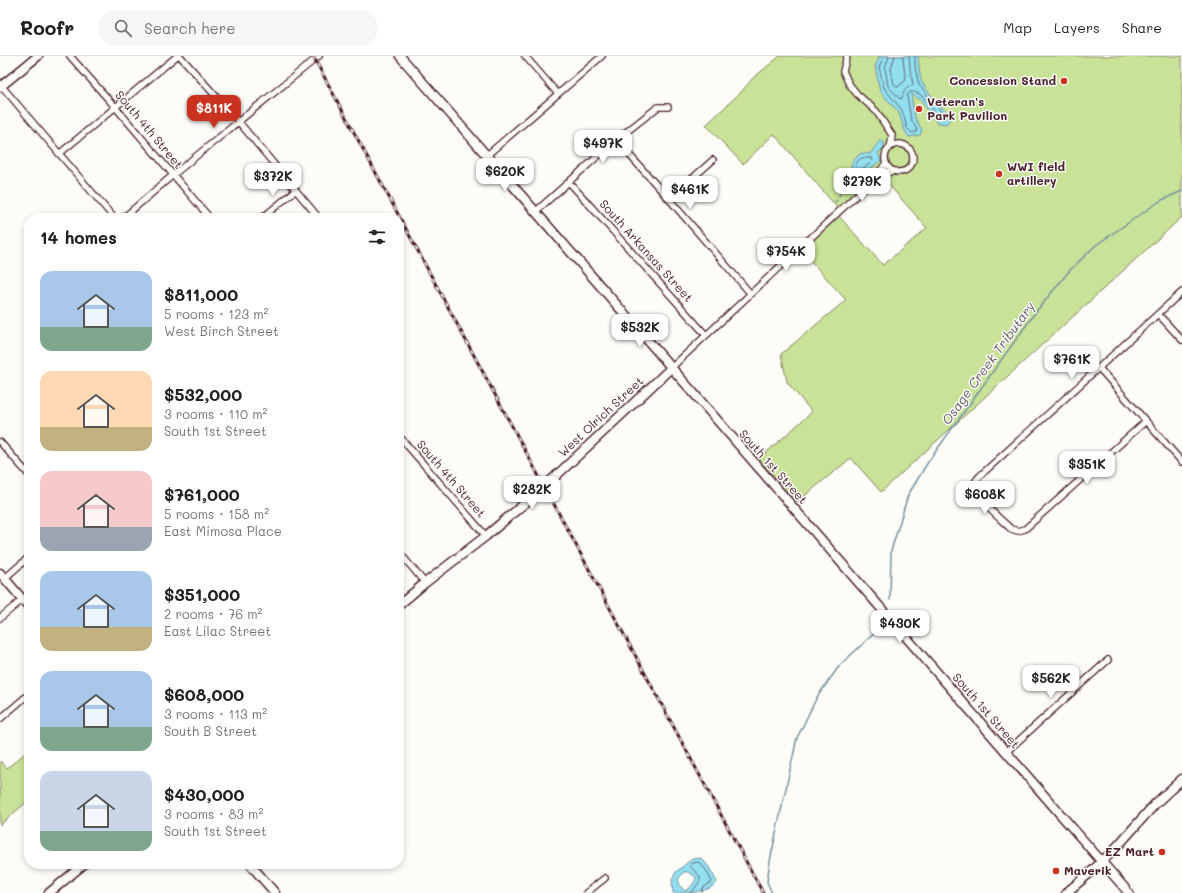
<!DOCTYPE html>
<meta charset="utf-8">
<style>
:root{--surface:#fff;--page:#f6f6f6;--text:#202124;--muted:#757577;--line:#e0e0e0;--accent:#c8321e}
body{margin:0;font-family:Mali,sans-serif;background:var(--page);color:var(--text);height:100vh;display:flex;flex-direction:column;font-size:15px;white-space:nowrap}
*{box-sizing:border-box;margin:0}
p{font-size:13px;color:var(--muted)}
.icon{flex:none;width:22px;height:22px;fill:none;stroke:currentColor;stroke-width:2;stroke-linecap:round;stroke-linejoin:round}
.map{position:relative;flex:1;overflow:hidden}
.drawer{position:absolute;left:24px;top:157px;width:380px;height:656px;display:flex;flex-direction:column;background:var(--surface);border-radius:16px;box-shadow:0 2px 6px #0003}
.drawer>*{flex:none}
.price{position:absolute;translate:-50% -34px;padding:0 9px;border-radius:8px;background:#fff;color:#222;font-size:13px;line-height:26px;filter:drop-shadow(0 1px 2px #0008)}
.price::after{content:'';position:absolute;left:50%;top:24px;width:12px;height:9px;margin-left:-6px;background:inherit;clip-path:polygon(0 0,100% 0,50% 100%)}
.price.selected{background:var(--accent);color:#fff}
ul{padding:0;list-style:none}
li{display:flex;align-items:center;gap:12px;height:100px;padding:0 16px}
li span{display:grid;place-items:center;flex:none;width:112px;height:80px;border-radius:12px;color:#555}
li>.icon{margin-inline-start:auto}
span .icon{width:48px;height:48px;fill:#fffc;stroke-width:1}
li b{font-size:17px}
h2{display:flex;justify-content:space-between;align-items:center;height:48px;padding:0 16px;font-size:17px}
header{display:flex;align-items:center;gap:24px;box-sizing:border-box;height:56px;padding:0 20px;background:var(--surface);border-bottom:1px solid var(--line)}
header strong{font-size:19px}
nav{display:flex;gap:22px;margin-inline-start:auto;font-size:14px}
.search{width:280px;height:36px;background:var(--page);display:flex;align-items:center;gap:10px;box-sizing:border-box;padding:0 14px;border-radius:22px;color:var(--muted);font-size:15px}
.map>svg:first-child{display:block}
</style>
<header>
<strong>Roofr</strong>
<div class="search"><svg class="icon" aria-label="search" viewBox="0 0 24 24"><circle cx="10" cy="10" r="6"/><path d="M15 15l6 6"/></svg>Search here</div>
<nav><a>Map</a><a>Layers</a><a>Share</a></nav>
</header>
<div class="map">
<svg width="1182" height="837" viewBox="0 0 1182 837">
<rect width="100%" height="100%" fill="#fdfcf7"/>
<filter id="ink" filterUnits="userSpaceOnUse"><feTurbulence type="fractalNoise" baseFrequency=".025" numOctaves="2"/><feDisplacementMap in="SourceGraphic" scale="8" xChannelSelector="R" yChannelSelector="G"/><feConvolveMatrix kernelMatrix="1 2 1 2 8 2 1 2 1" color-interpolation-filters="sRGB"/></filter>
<g filter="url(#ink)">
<path fill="#c8e298" stroke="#898062" d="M780,0H1182V161L881,436L851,402L797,446L759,403L812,356L787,326L781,298L846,244L799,192L837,158L883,209L927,172L888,128L877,125L841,158L835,149L774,78L743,108L706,69L742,35L753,22Z
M29,694V744L0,769V705L7,712Z"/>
<path fill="#91dfef" stroke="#7592a1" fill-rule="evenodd" d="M880,0H918C919,9 919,21 923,28C930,40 942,52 953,61L946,68L936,66L921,44L911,38L915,62L922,74L920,79L909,81L904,73L899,57L880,35L875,10Z
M881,83L884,87V93L878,97L881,104L868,115L859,118L852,129L845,133L841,128L842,123L851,114L852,106L861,97L870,98Z
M701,802L709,811L717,826C710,837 687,837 673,837L672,824L676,816L692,803ZM683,816H688L696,821C696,826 690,833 685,835L681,831L678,824Z"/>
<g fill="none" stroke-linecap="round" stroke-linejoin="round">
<path stroke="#666c79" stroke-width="1" d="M884,0L879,11L884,32L902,54L907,72L912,77L916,76L917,74L911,63L907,41L908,38L910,36C923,34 932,53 938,62L944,63L946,61L919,29L915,11V0
M889,0L885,12L888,30L900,43L902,42L905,33L913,29L910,12L909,0
M895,0L891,13L894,28L898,31L906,24L904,12L903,0
M862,102H872L873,104L866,111L857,114L856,113V107Z
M691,837C695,831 705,824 697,817C694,814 692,813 690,810L693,807L699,806L706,814L712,826L703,832L702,837"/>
<path stroke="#7592a1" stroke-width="1.5" d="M839,140L843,131
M835,146L837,144
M890,544L891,495L908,439L928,406L1035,257L1070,214L1096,189L1160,145L1182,135
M772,837L767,826L770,805L797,682L817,641L840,609L881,571"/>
<defs>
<path id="street" d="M70,0L116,52L210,162
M180,0L238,65L319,162
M525,0L558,38
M847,0L843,15L849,28L857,38L876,55L892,79L891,87L889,93
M0,28L114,162
M616,84L669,143L750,237
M885 102a14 14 0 1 1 28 0a14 14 0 1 1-28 0Z
M59,98L177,0
M486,100L602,0
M878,121L885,117L895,115
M569,126L706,279
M669,143L713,104
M535,156L616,84L658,51H668
M123,162L173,119L319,0
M262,162L296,134
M1158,258L1182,284
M671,312L875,122L886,107
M1099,312L1182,406
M1146,365L1025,473L1018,475L1011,473C1002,464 972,441 975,427C976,423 980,420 983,417L1182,236
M399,380L486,480
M0,386L29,419
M399,496L425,527
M5,522L29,501
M0,562L22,544
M0,663L29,638
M1006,696L1108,604
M586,837L605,822"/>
<path id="secondary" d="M400,0L1129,837
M0,31L38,0
M399,549L425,527L486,480L544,431L602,377L671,312
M49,837L84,808
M1066,837L1091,816L1114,794L1155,748L1182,723"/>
<path id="primary" d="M0,517L29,551
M250,808L275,837"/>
</defs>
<use href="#street" stroke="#4a1f2b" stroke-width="8"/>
<use href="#secondary" stroke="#4a1f2b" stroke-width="11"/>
<use href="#primary" stroke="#4a1f2b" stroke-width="11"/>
<use href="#street" stroke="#fdfcf7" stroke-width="5.5"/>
<use href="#secondary" stroke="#fdfcf7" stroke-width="8"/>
<use href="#primary" stroke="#fdfcf7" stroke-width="8"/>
<defs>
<path id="rail" d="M313,0L763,837"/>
</defs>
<use href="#rail" stroke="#4a1f2b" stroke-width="3"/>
<use href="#rail" stroke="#fdfcf7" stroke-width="1.5" stroke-dasharray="4.5" stroke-linecap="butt"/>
</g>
</g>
<g fill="#c8321e" stroke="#fdfcf7" stroke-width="1.5">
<circle cx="1064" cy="25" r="4"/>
<circle cx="919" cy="53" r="4"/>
<circle cx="999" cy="118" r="4"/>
<circle cx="1162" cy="796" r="4"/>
<circle cx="1056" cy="815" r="4"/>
</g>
<g text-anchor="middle" stroke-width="3" stroke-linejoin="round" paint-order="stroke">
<g font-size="12" font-weight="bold" fill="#4a1f2b" stroke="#fdfcf7" text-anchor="start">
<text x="1056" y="29" text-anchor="end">Concession Stand</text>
<text x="927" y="50">Veteran's<tspan x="927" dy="14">Park Pavilion</tspan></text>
<text x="1007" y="115">WWI field<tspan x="1007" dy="14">artillery</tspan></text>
<text x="1154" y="800" text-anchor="end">EZ Mart</text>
<text x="1064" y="819">Maverik</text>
</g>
<g font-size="12" fill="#4a1f2b" stroke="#fdfcf7">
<text transform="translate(149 74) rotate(50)" y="4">South 4th Street</text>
<text transform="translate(646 195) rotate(48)" y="4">South Arkansas Street</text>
<text transform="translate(601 361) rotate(-43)" y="4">West Olrich Street</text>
<text transform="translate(773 411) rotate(48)" y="4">South 1st Street</text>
<text transform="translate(451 423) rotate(49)" y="4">South 4th Street</text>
<text transform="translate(986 655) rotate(49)" y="4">South 1st Street</text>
</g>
<g font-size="13" font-style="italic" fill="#5f5966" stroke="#fdfcf7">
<text transform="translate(988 307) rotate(-54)" y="5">Osage Creek Tributary</text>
</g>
</g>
</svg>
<b class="price selected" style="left:214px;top:73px">$811K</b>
<b class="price" style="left:603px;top:108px">$497K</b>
<b class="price" style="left:505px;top:136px">$620K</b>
<b class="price" style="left:273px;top:141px">$372K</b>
<b class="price" style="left:862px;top:146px">$279K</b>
<b class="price" style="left:690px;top:154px">$461K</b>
<b class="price" style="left:786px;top:216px">$754K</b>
<b class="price" style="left:640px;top:292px">$532K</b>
<b class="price" style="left:1072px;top:324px">$761K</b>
<b class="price" style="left:1087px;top:429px">$351K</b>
<b class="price" style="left:532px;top:454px">$282K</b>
<b class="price" style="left:985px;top:459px">$608K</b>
<b class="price" style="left:900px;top:588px">$430K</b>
<b class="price" style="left:1051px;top:643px">$562K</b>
<section class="drawer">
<h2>14 homes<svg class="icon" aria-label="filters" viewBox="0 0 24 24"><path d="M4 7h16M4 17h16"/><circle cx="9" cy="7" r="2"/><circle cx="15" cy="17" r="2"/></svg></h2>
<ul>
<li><span style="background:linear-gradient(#a9c7e8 70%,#7fa58c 0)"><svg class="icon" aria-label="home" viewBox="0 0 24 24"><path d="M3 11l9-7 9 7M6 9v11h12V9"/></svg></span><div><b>$811,000</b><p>5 rooms · 123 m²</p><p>West Birch Street</p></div></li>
<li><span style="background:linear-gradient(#ffd9b3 70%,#c2b280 0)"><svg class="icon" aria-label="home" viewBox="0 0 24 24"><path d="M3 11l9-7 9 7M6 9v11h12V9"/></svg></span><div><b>$532,000</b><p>3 rooms · 110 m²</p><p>South 1st Street</p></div></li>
<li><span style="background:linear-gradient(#f6c9c9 70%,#9aa5b1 0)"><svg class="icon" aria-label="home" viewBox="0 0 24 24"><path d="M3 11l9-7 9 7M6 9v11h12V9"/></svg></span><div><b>$761,000</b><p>5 rooms · 158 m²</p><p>East Mimosa Place</p></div></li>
<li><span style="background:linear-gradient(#a9c7e8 70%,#c2b280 0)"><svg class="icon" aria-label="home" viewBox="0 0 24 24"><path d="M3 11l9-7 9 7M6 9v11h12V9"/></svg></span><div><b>$351,000</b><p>2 rooms · 76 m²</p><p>East Lilac Street</p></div></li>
<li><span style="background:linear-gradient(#a9c7e8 70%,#7fa58c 0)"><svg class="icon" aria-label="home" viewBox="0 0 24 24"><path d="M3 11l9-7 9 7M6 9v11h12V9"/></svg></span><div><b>$608,000</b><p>3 rooms · 113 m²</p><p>South B Street</p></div></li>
<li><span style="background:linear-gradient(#c9d6e8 75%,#7fa58c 0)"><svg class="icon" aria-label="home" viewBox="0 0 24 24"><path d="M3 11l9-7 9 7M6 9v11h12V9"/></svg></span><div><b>$430,000</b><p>3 rooms · 83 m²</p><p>South 1st Street</p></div></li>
</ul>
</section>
</div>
